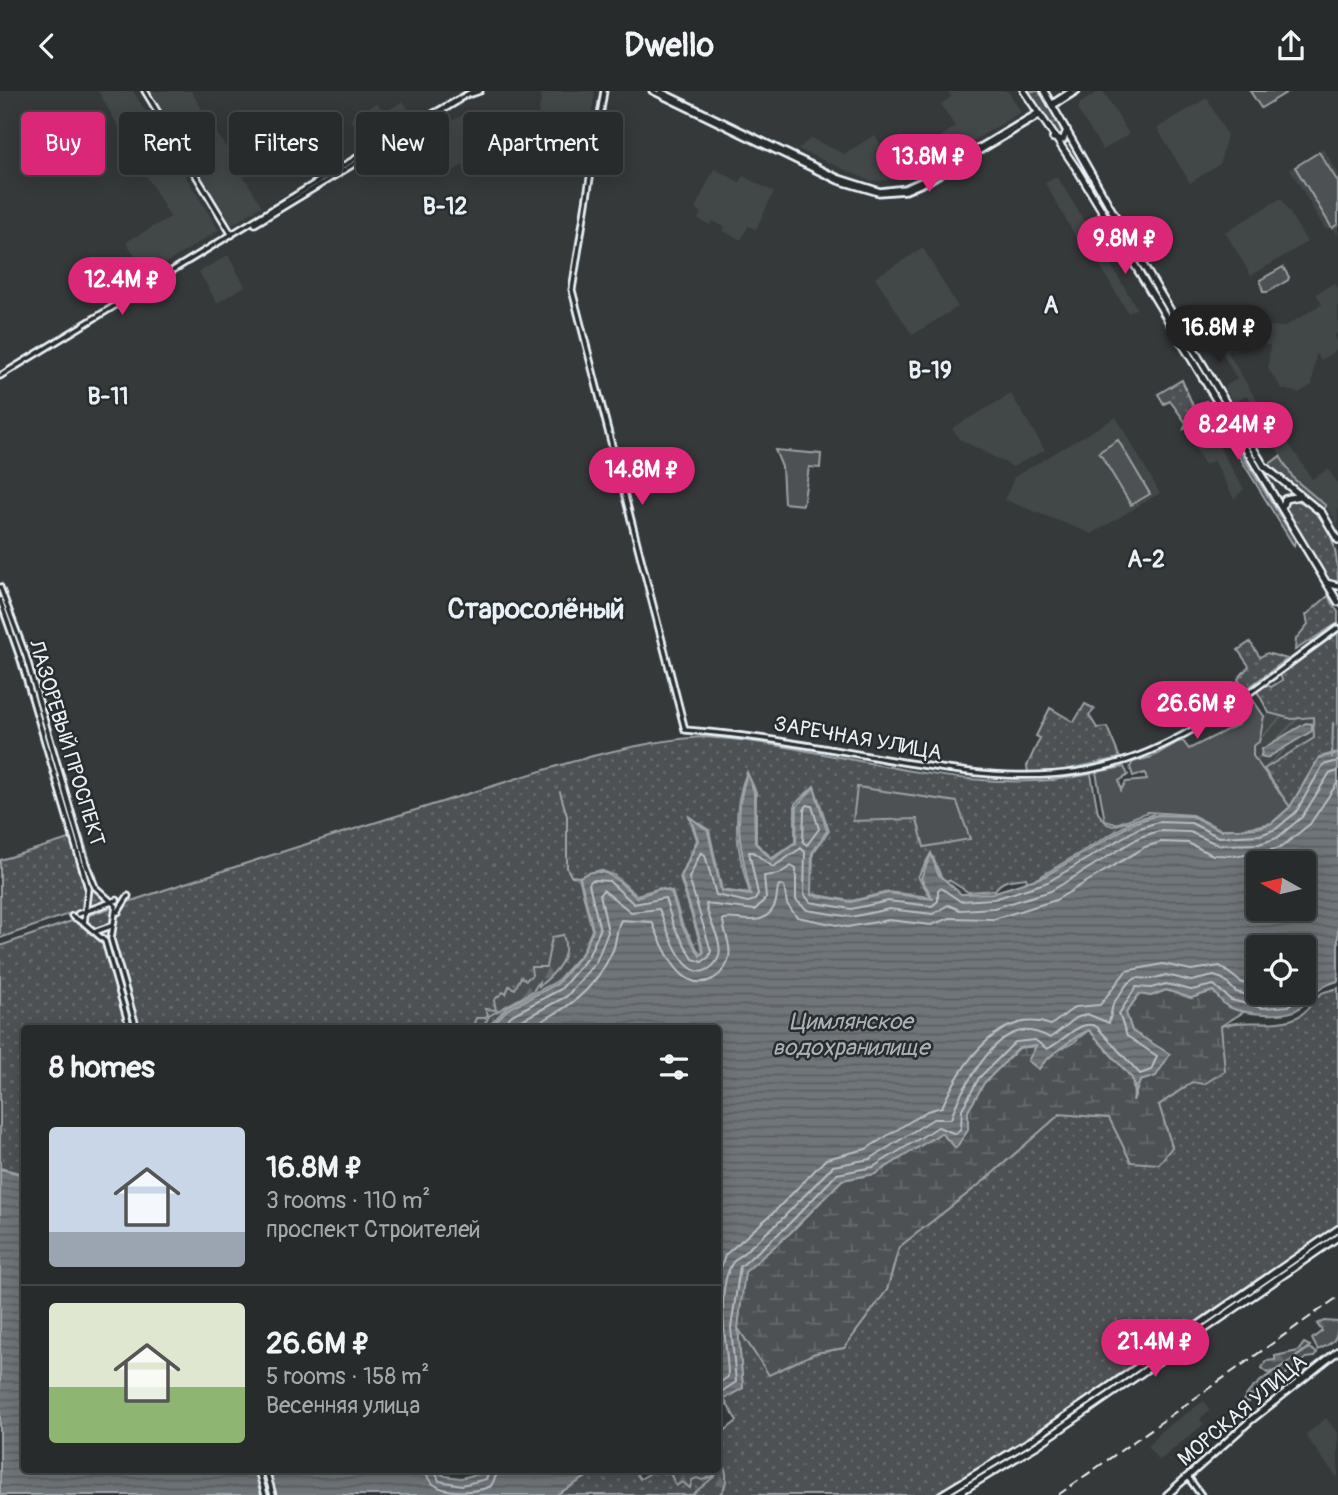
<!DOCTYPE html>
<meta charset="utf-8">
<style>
:root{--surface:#282b2c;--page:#303334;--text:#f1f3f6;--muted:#a5a7a9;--line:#444748;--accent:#db2777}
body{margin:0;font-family:Pangolin,sans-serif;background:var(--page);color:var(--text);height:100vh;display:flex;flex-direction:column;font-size:26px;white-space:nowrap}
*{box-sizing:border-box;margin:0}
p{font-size:23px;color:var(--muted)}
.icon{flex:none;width:38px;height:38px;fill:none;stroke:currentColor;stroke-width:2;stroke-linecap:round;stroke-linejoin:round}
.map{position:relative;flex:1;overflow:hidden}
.panel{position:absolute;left:21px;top:934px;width:700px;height:448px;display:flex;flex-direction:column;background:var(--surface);border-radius:7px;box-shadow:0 4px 18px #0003,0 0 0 2px var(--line)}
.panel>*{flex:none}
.guide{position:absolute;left:21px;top:21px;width:700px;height:63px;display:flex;gap:14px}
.needle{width:46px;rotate:278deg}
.tools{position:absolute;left:1246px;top:760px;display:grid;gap:14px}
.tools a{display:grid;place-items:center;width:70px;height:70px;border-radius:7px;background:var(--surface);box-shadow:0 4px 18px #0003,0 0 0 2px var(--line);font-size:35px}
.price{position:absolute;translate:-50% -60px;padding:0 16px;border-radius:24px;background:var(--accent);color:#fff;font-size:23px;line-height:46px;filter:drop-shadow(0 2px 4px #0008)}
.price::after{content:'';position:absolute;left:50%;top:42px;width:21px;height:16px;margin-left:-10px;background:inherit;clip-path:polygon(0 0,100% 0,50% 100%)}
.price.active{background:#222;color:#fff}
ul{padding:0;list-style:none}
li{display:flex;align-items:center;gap:21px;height:175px;padding:0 28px}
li+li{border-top:2px solid var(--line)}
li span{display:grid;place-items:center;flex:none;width:196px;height:140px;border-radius:7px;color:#555}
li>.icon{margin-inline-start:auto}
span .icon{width:84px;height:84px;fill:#fffc;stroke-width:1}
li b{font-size:30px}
h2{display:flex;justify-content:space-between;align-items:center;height:84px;padding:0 28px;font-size:30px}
.chip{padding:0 24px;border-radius:7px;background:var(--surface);box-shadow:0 4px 18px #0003,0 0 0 2px var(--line);font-size:24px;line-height:63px}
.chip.active{background:var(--accent);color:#fff}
header{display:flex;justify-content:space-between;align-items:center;height:91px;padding:0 28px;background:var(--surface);font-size:32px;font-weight:700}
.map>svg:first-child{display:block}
</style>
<header><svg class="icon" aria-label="back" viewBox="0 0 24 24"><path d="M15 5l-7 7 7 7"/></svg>Dwello<svg class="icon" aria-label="share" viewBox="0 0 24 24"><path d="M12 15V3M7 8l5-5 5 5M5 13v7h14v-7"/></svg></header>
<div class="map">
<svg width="1338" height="1404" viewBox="0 0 1338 1404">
<defs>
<pattern id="industrial-furrows" width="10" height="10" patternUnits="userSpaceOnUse" patternTransform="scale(1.75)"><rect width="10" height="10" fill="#424647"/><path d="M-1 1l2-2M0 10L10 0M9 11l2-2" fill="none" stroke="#5d6162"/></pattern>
<pattern id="grass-dots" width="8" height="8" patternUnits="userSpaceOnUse" patternTransform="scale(1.75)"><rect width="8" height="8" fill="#4d5152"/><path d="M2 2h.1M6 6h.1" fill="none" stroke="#676a6c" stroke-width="1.8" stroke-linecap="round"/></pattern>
<pattern id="forest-firs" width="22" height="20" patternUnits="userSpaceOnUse" patternTransform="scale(1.75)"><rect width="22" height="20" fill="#4d5152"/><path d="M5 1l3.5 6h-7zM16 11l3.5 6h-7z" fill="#676a6c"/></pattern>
<pattern id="wetland-marsh" width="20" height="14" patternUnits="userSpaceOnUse" patternTransform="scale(1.75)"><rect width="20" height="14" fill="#4d5152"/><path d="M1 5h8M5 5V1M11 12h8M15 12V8" fill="none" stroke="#676a6c"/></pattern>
<pattern id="water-rules" width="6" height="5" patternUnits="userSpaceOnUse" patternTransform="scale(1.75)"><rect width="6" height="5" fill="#707579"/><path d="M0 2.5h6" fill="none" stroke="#5b5e62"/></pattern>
</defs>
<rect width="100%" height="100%" fill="#35393a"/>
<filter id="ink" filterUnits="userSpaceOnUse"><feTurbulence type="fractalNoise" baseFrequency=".0143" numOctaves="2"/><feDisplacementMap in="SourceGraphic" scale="14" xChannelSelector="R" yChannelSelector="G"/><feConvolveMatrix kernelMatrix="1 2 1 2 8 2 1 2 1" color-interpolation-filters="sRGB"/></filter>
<g filter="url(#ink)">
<path fill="#424647" d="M98,0H133L219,139L147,184L126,151L170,126Z
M150,0H191L262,115L232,134Z
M542,0H595L583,85L546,80L535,46Z
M948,0H1008L1021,21L921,81L900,89L870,90L798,58L811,47L844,63L875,44L897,80L945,52L941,45L955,36L941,13L951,6Z
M1100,0H1103L1129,43L1103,59L1078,20L1080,12Z
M1207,7L1227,44L1220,73L1190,92L1157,37Z
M403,10L414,28L365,55L350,28L377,12L384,22Z
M468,21L491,59L451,81L442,66L431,71L420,55L384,75L380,69Z
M1323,57L1338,82V145L1333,137L1325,138L1290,78Z
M714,78L740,91L743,85L774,101L756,138L748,135L741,149L723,140L725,136L712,130L710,134L698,128L701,121L695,117Z
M1057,85L1137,217L1128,222L1083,147L1078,150L1045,92Z
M1281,107L1307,151L1251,185L1225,141Z
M923,157L958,216L912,244L875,186Z
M228,164L245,195L217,212L199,181Z
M1334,192L1338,197V242L1335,244L1338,258L1321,269L1316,263L1312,294L1299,302L1282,298L1268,278L1270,254L1232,251L1234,256L1227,260L1283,353L1288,351L1312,388L1328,378L1338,393V434L1325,414L1294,388L1247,305L1233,312L1224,296L1237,288L1220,258L1231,252L1223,251L1210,231L1284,236L1322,213L1316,203Z
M1011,303L1045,359L1013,376L959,348L952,337Z
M1116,326L1160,402L1092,443L1005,409L1014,386Z
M1209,339L1244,398L1234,408L1214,369L1205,374L1186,342Z
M1204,1310L1210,1319L1200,1328L1204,1333L1159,1370L1148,1356L1161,1340Z
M1326,1327L1338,1342V1388L1305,1344Z"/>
<path fill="url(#industrial-furrows)" d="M1269,622L1292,628L1313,626L1315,647L1264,678L1253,665V655L1259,651L1264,625Z"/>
<path fill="url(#grass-dots)" stroke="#9aa1a5" stroke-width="2" d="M1029,0H1040L1063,40L1062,44L1056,45Z
M1182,289L1194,317L1206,310L1209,318L1211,317L1216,324L1219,322L1224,333L1198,335L1196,331L1184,338L1186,332L1170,310L1164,313L1158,303Z
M1225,337L1295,449L1294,455L1223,339Z
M1280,365L1294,388L1325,414V417L1320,418L1267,375Z
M1294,408C1330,423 1338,456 1338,491L1328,489L1285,419L1288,411Z
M1328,505L1338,521V532L1295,559L1296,548L1308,533L1306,524Z
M1338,542V661L1319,666L1290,716L1264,678L1314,647L1313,626L1292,628L1269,622L1257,600L1266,593L1271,596L1282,589L1280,583Z
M1250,551L1260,566L1267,562L1287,568L1244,600L1238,588L1249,575L1238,559Z
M1085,613L1095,618L1089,624L1097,637L1107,636L1120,667L1055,681L1028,682L1027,675L1040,647L1036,645L1050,617L1074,631Z
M702,646C832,652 960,711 1091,683L1098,722L1107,733L1113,735L1154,723L1133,730L1028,793L1026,787C1014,789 1003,787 995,799L968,801L949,789L943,790L931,762L918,786L931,806L888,801L851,810L812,803L813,762L829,740L814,695L795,713V751L772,767L756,752V701L747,681C730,722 737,762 750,803L722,799L709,739L689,726L697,749L680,787L703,861L700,863L682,832L672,800L660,797L636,804L614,784L600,779L579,786L592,839L582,862L556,891L507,916L486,938H24V1083L0,1077V855C147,803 295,756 445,710C528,685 614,652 702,646Z
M82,744L103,811L0,847V769Z
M1338,897V1134L1023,1350L933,1404H556L598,1379H634L640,1388L656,1379H718V1345L737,1330L724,1308L743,1297L738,1237L769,1283L815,1262L844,1257L887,1198L899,1156L985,1089L1060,1023L1110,1027L1131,1071L1172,1056L1159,1014L1192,991L1221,935C1245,927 1270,936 1293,928C1308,923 1312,909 1322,902C1326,900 1333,899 1338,897Z"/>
<path fill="url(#forest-firs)" stroke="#9aa1a5" stroke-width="2" d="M563,844C571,866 556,882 539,895V891L533,900L489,925L483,936L472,938L476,927H485L488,923L485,918L496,919L494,909L503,901L506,903L509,895L515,898L521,886L526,889L532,884L531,876H546L552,846Z
M1324,1230L1338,1231C1338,1249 1333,1252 1318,1259L1312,1248L1322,1240L1317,1233Z
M1304,1252L1310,1255L1278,1279L1268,1282L1262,1277L1266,1270L1275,1269V1265L1298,1260Z
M1309,1257L1317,1262L1314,1266L1306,1267L1280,1288H1276L1279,1292L1261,1302L1260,1305L1250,1304L1249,1311L1243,1310C1252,1290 1290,1272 1309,1257Z
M718,1361C726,1374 731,1392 719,1404H692L716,1384L702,1389L697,1387L692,1389L690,1397L682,1391L676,1395L670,1382H664L667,1379H718Z"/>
<path fill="url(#wetland-marsh)" stroke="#9aa1a5" stroke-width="2" d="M1166,899L1191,907L1213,900L1223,911L1247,919L1221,935L1225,980L1204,993L1192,991L1159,1014L1172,1056L1159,1073L1131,1071L1109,1027L1060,1023L985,1089L899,1156L887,1199L844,1257L815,1262L769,1284L738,1237L744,1181L791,1141L842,1089L875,1083L941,1042L956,1056L968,1039V1020L984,992L1020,956L1036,955L1035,961L1046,966L1071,953L1089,939L1132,987L1134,1005L1140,990L1156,985L1162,972L1132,940L1126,922L1139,903L1151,905Z"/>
<path fill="#4d5152" stroke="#9aa1a5" stroke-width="2" d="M1250,0H1289L1261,17Z
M306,24L313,35L292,47L285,36Z
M1319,61L1338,91V133L1332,137L1295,76Z
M1283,176L1289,186L1288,189L1268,201H1263L1260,189Z
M1118,349L1150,403L1131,414L1099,361Z
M775,359L821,363L820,377L809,376L803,414L784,412L782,376Z
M1250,605L1264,625L1259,651L1253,655V665L1290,716L1272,732L1241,738H1220L1192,724L1148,721L1116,733L1105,730L1096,681L1124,676L1128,684L1119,690L1121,699L1126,691L1147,689L1145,682L1133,685L1130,676L1133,671L1152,666L1178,651L1183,650L1189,658L1239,633L1234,615Z
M857,696L957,711L970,748L924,756L917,728L853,730Z"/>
<path fill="url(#water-rules)" stroke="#a0a7ac" stroke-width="2" fill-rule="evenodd" d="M1306,632L1312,633V640L1267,667L1261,665L1262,658Z
M1338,662V890C1312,898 1316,905 1298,918C1286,927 1243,923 1229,916C1222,913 1218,905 1213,900L1191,907L1166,899L1151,905L1139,903L1126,922L1132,940L1170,963L1156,985L1140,990L1133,1010L1135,995L1132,987L1089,939C1077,944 1044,968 1039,978L1028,970L1036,955L1019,957L984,992L968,1020V1039L956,1057L941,1042L875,1083L842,1089L791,1141L745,1181L738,1237L743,1297L718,1311V938H488L508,918L557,893L582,863L593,839L580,786C604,771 619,791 636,806L660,798L671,801L681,833L700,865L704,861L681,786L698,749L690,726L708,740L721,800L751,804C741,761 732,727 747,683L754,700L755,752L772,769L796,752L797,715L814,696L827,740L812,762L811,804L851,811L888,802L933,808L921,787L931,763L938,783L961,803L992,802L1045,785L1134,732L1157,724L1192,725L1220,739L1257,737L1272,732L1290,716L1319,667ZM1258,772H1304V817H1258ZM1258,856H1304V901H1258Z
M0,1078L24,1084V1379H437L445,1385L461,1387L495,1379H598L556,1404H0Z"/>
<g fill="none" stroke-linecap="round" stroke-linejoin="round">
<path stroke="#b8bfc5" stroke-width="2" d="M807,714L812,715L819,738L807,754L803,751L804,719Z
M498,938L512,924L561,898L588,866L600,839L589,793L592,789L609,790L634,813L665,807L674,836L693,868L702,871L709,866L711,860L689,787L701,761L705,764L716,804L748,811L755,809L758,803L749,761H753L773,776L801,757L805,761L804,803L810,811L851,818L888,810L932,815L938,810V799L941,797L960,810L994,808L1048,791L1137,738L1158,731L1191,732L1219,746L1260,744L1276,738L1296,721L1323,674L1338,670
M511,938L518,931L567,905L596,871L608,841L600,803L603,799L631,821L659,818C666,834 681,886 704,880C711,878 717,872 719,865C723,848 707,829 706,813L755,819L766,807L764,785L779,783L791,775L796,778V809L807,819L851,826L889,818L933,823L948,814L960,819L994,817L1051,800L1140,746L1159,740L1190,741L1219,754L1259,753L1277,747L1302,726L1329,683L1338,680
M527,938C567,917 593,903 613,859C617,849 616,837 621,829L652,831C662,853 680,905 713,888C721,883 728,875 729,866C732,853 723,841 723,828C741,825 762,838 774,816C778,808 776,800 779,794L784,795L787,813L797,826L847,836L889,829L931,834L950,827L994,828L1056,809L1145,756L1161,751L1188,752L1213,764L1240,765L1280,757L1310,733L1338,691
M718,1186L725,1164L773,1122L826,1068L866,1058L927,1020L942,1016C961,974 999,916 1051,934L1075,916L1100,914L1126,880L1163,873L1191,879L1220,875L1242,892L1258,895
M718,1293L728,1286C728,1254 714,1200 733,1171L780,1130L833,1075L870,1068L933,1028H951C958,1003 989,951 1014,942C1027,937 1039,941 1050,947L1076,927L1087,923L1109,932L1113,913L1127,893L1136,887L1151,888L1166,884L1191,890L1214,885L1223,888L1236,901L1264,908L1287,906L1293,901
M718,1303L736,1291L731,1237L740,1176L786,1136L837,1083L873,1076L938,1036L956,1043L961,1037L962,1018L979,987L1015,951L1035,949L1047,958C1063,951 1081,926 1097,936L1140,983L1151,979L1157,965L1127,945L1119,923L1136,896L1151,897L1166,893L1191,899L1214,894L1231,909L1263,917L1289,915L1304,901
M426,1379C427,1404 471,1404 491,1395L499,1379
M435,1379L439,1390L462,1394L486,1388L490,1379"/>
<path stroke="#a0a7ac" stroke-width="2" d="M1332,666L1333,632
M560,701L567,725V777L571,785L580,786"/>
<defs>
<path id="minor" d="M145,0L232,144
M604,0L572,199L685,639C753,644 819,656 885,668C967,682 1046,696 1127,669C1205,642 1271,585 1338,537
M652,0L838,90L879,102L906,100L929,90L1039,25
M660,0L839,87L880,100L905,97L928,87L1037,22
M471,3L480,0
M1051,13L1071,0
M1053,15L1077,0
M255,133L458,10
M0,285L366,61L473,0
M0,496L26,565L86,773L95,796L116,815L111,848L137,938
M0,509L21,569L88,797L84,832L105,850L130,938
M118,821L128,805
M78,823L117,809
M72,825L82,831
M97,840L111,835
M258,1379L265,1404
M266,1379L273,1404
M1188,1386L1201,1404"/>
<path id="major" d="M1024,0L1078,80L1338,511
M1044,0L1139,167L1264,375L1322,422L1338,449
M1053,47L1063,49L1067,39
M1282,417L1285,408L1300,405
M1326,492L1338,495
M941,1404L1030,1350L1338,1138
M955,1404L1039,1353L1338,1146
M1167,1404L1251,1329L1338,1260"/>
</defs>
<use href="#minor" stroke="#e8f1f8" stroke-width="9"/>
<use href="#major" stroke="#e8f1f8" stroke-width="10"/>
<use href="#minor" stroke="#2a2d2e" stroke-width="3.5"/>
<use href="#major" stroke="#2a2d2e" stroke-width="5"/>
<path stroke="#e8f1f8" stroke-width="2" stroke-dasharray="10 5" stroke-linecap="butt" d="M1058,1404L1338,1206"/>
</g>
</g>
<g text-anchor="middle" stroke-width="5" stroke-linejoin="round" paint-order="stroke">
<g font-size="21" fill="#e8f1f8" stroke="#2a2d2e">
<text transform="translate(858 647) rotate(10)" y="7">ЗАРЕЧНАЯ УЛИЦА</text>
<text transform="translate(67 652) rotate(73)" y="7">ЛАЗОРЕВЫЙ ПРОСПЕКТ</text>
<text transform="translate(1242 1319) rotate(-40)" y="7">МОРСКАЯ УЛИЦА</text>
</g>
<g font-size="23" font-weight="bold" fill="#e8f1f8" stroke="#2a2d2e">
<text x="445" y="123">В-12</text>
<text x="1051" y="222">А</text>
<text x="930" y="287">В-19</text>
<text x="108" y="313">В-11</text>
<text x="1146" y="476">А-2</text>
</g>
<g font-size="23" font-style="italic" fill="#acb3b8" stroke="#2a2d2e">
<text x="851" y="938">Цимлянское<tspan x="851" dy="26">водохранилище</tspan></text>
</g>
<g font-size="28" font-weight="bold" fill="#e8f1f8" stroke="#2a2d2e">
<text x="536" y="527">Староcолёный</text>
</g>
</g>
</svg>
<div class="tools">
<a><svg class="needle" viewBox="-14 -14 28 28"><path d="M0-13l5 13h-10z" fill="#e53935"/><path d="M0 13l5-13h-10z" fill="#a5a7a9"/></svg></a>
<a><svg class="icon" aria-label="locate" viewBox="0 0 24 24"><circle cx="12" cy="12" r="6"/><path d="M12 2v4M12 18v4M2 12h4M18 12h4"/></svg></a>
</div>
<b class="price" style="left:929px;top:103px">13.8M ₽</b>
<b class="price" style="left:1125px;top:185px">9.8M ₽</b>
<b class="price" style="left:122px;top:226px">12.4M ₽</b>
<b class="price active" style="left:1219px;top:274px">16.8M ₽</b>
<b class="price" style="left:1238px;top:371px">8.24M ₽</b>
<b class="price" style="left:642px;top:416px">14.8M ₽</b>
<b class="price" style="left:1197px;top:650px">26.6M ₽</b>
<b class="price" style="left:1155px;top:1288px">21.4M ₽</b>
<div class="guide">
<a class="chip active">Buy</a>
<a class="chip">Rent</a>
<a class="chip">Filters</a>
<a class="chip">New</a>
<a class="chip">Apartment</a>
</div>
<section class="panel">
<h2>8 homes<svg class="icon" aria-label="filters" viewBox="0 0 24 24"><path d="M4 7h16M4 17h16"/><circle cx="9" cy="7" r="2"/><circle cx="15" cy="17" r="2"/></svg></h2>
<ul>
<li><span style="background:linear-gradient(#c9d6e8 75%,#9aa5b1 0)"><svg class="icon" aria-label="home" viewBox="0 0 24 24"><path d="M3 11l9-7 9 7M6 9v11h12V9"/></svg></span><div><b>16.8M ₽</b><p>3 rooms · 110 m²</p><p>проспект Строителей</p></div></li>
<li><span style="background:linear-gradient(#dfe7d0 60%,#8fb573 0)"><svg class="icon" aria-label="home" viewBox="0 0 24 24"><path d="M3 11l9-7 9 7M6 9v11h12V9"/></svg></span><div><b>26.6M ₽</b><p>5 rooms · 158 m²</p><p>Весенняя улица</p></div></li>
</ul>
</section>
</div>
